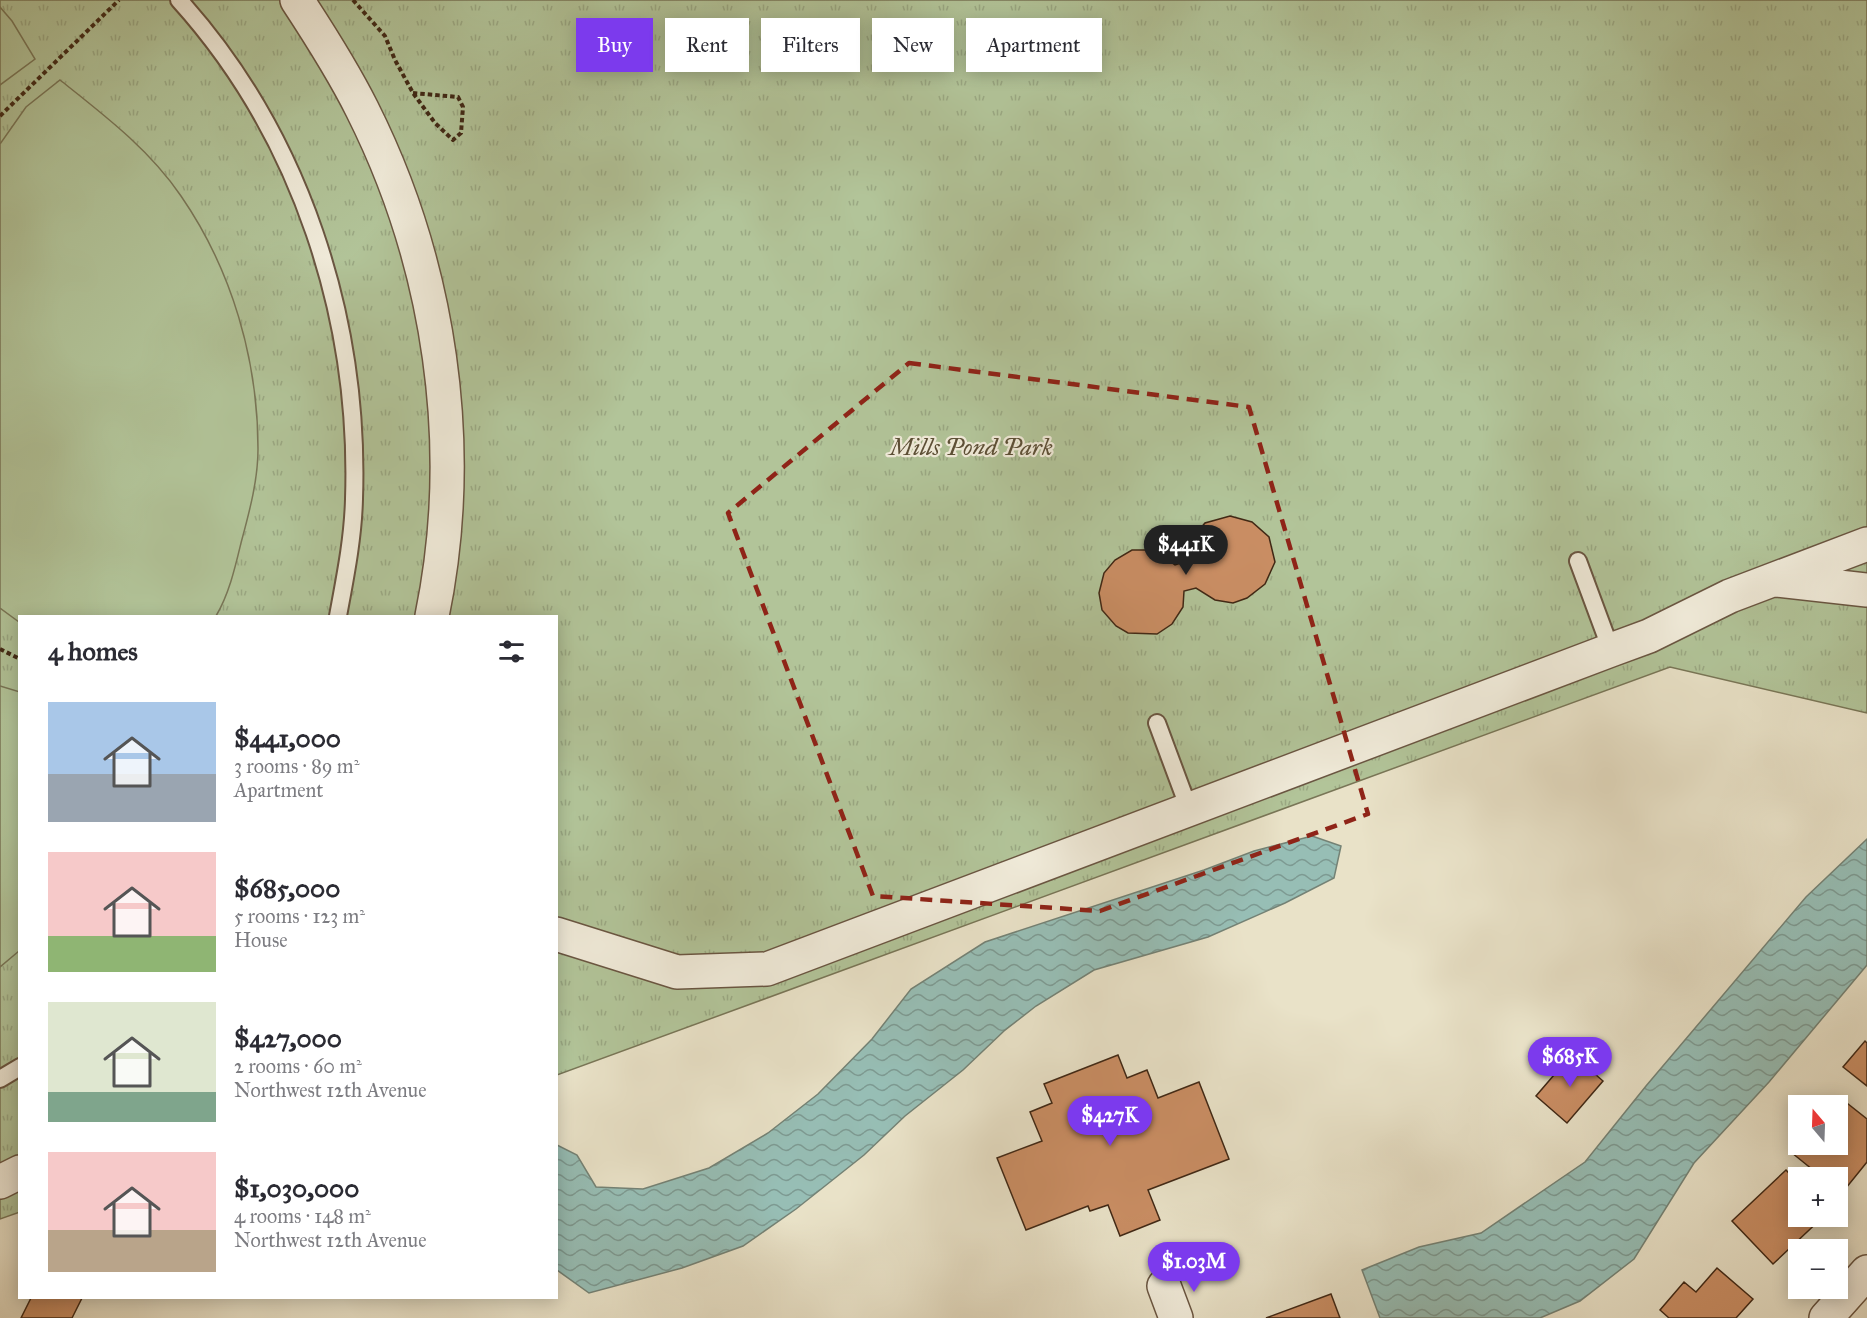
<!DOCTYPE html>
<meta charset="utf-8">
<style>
:root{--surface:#fff;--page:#f7f7f7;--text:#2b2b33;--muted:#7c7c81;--accent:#7c3aed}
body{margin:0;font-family:"IM FELL Great Primer",serif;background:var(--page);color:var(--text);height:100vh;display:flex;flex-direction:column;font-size:22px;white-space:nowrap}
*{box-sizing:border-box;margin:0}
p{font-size:20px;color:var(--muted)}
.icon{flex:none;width:33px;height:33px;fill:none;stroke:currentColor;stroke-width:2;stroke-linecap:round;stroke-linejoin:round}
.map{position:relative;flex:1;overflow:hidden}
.drawer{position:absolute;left:18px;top:615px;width:540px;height:684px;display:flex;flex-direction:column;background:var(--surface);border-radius:0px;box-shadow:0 3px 15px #0003}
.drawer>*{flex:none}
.guide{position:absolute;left:576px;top:18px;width:570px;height:54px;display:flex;gap:12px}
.needle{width:39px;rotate:341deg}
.buttons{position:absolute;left:1788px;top:1095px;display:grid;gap:12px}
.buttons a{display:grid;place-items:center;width:60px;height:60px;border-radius:0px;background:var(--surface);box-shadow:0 3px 15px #0003;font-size:30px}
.price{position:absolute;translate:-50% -51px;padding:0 14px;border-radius:21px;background:var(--accent);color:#fff;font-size:20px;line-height:39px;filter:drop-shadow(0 2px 3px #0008)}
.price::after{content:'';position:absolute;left:50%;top:36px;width:18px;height:14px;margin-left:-9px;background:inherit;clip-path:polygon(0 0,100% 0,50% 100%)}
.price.selected{background:#222;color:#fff}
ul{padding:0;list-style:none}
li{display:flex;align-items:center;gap:18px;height:150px;padding:0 30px}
li span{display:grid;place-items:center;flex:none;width:168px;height:120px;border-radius:0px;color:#555}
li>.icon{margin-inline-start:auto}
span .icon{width:72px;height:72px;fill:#fffc;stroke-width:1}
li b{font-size:26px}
h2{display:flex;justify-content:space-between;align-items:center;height:72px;padding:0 30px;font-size:26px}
.chip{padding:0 21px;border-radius:0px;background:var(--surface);box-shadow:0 3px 15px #0003;font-size:21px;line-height:54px}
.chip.selected{background:var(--accent);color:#fff}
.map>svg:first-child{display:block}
</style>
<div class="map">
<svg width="1867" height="1318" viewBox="0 0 1867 1318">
<defs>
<pattern id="grass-tufts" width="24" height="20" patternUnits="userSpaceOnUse" patternTransform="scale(1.5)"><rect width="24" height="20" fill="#b2c499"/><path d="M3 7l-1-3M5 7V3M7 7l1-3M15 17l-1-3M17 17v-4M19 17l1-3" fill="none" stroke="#9aa883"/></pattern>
<pattern id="water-waves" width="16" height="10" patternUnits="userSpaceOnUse" patternTransform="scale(1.5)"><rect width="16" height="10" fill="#97beb5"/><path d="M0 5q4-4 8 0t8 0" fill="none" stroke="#7d9a92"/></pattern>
</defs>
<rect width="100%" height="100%" fill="#e9e2c8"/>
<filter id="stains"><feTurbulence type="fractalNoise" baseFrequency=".00333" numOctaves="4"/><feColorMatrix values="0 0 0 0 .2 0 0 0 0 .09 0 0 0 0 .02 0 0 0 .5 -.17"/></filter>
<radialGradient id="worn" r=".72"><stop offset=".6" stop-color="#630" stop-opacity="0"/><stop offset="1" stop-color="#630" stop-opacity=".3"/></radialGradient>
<path fill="url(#grass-tufts)" stroke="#797657" stroke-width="1.5" d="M0,0H1867V713L1670,667L557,1075L556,616H20V1212L0,1219Z"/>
<path fill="#b2c499" stroke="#797657" stroke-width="1.5" d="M0,7L12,21L35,59L0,85Z
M60,80C104,115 149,149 181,196C232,270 258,360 258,449C258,481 249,513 241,543C235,568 229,594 216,616H20L19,622L0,608V144L26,107Z
M0,686L20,692L19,951L0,967Z"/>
<path fill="url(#water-waves)" stroke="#748275" stroke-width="1.5" d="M1312,836L1341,846L1334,878L1285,903L1208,937L1094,970L1036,1006L1004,1031L963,1070L905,1116L864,1155L796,1209L743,1246L682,1268L589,1293L557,1270V1145L577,1155L596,1187L643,1189L709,1168L768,1133L818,1094L872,1039L911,989L985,942L1204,870L1254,851Z
M1867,839V965L1769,1082L1694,1163L1634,1259L1580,1301L1540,1318H1380L1362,1270L1419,1247L1481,1233L1585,1162L1646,1086L1806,897Z"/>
<path fill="#ca8e64" stroke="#402815" stroke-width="1.5" d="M1230,516L1252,522L1269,537L1275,562L1265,584L1247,598L1233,603L1215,600L1196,588L1184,591L1183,607L1172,624L1157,634L1128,633L1116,626L1102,610L1099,593L1104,573L1115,560L1132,550H1155L1175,565L1187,561L1186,553L1194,536L1205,523Z
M1865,1041L1867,1043V1086L1843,1067Z
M1572,1054L1603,1081L1567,1123L1536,1096Z
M1118,1055L1127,1078L1147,1070L1158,1098L1199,1082L1229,1159L1148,1190L1160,1220L1120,1236L1108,1205L1090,1211L1088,1206L1026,1230L997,1158L1042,1141L1030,1112L1052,1103L1044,1084Z
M1838,1096L1867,1119V1162L1842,1193L1838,1189V1178H1823L1792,1153L1799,1144H1838V1106H1831Z
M1786,1170L1798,1183V1216H1824L1773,1264L1732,1221Z
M1717,1268L1753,1299L1736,1318H1669L1660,1310L1684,1282L1696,1292Z
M1331,1294L1340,1318H1266Z
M31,1298H82L72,1318H21Z"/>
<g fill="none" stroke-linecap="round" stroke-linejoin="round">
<defs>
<path id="service" d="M179,0C301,135 360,319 354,499C353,539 345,578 338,616
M1578,561L1611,650
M1157,723L1189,809
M0,1079L20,1067"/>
<path id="minor" d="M297,0C320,35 343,71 362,109C440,264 467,446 432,616
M1777,580L1867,590
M556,934L677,972L767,969L1611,650L1649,636L1730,596L1867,544
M0,1182L20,1172
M1164,1286L1176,1318
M1826,1318L1867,1272"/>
</defs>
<use href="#service" stroke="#6a5642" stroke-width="20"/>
<use href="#minor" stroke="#6a5642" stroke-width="36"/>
<path stroke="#402815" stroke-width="4" stroke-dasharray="4.5 3" stroke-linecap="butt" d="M353,0L385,36L395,60L413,93L435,123L453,140L461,133L463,107L458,97L413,93
M0,116L119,0
M0,649L20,659"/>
<use href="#service" stroke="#f1ecdb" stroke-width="16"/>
<use href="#minor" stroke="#f1ecdb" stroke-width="33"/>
</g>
<path fill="none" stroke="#8f2418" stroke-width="4.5" stroke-dasharray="12 8" stroke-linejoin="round" d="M909,363L1249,407L1368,814L1100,911L873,896L728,513Z"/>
<g text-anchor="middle" stroke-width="4.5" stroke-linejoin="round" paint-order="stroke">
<g font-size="24" font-style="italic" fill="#5c4f36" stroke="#f1ecdb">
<text x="971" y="455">Mills Pond Park</text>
</g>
</g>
<rect width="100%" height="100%" filter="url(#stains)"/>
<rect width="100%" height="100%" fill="url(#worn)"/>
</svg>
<div class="buttons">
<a><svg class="needle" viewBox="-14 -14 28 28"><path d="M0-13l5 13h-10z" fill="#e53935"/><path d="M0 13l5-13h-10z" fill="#7c7c81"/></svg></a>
<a>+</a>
<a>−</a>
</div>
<b class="price selected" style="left:1186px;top:576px">$441K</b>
<b class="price" style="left:1570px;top:1088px">$685K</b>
<b class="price" style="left:1110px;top:1147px">$427K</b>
<b class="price" style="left:1194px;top:1293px">$1.03M</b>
<div class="guide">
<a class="chip selected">Buy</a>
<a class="chip">Rent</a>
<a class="chip">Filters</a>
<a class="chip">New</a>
<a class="chip">Apartment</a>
</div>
<section class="drawer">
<h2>4 homes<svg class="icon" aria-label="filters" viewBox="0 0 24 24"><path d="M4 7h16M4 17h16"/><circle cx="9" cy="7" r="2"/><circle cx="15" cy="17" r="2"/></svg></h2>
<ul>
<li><span style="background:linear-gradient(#a9c7e8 60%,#9aa5b1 0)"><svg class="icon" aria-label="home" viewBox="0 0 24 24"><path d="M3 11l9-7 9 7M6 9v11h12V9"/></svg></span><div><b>$441,000</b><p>3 rooms · 89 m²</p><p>Apartment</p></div></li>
<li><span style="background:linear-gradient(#f6c9c9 70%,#8fb573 0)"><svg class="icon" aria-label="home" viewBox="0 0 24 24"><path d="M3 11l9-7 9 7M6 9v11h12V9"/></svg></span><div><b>$685,000</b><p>5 rooms · 123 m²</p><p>House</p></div></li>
<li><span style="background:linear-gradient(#dfe7d0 75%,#7fa58c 0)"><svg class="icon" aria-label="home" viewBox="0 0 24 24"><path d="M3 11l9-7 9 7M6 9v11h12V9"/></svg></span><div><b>$427,000</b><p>2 rooms · 60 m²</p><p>Northwest 12th Avenue</p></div></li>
<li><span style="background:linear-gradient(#f6c9c9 65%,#b9a48a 0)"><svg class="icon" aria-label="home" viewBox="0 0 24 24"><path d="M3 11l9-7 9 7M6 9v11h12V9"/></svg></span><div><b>$1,030,000</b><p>4 rooms · 148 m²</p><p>Northwest 12th Avenue</p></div></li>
</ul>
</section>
</div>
